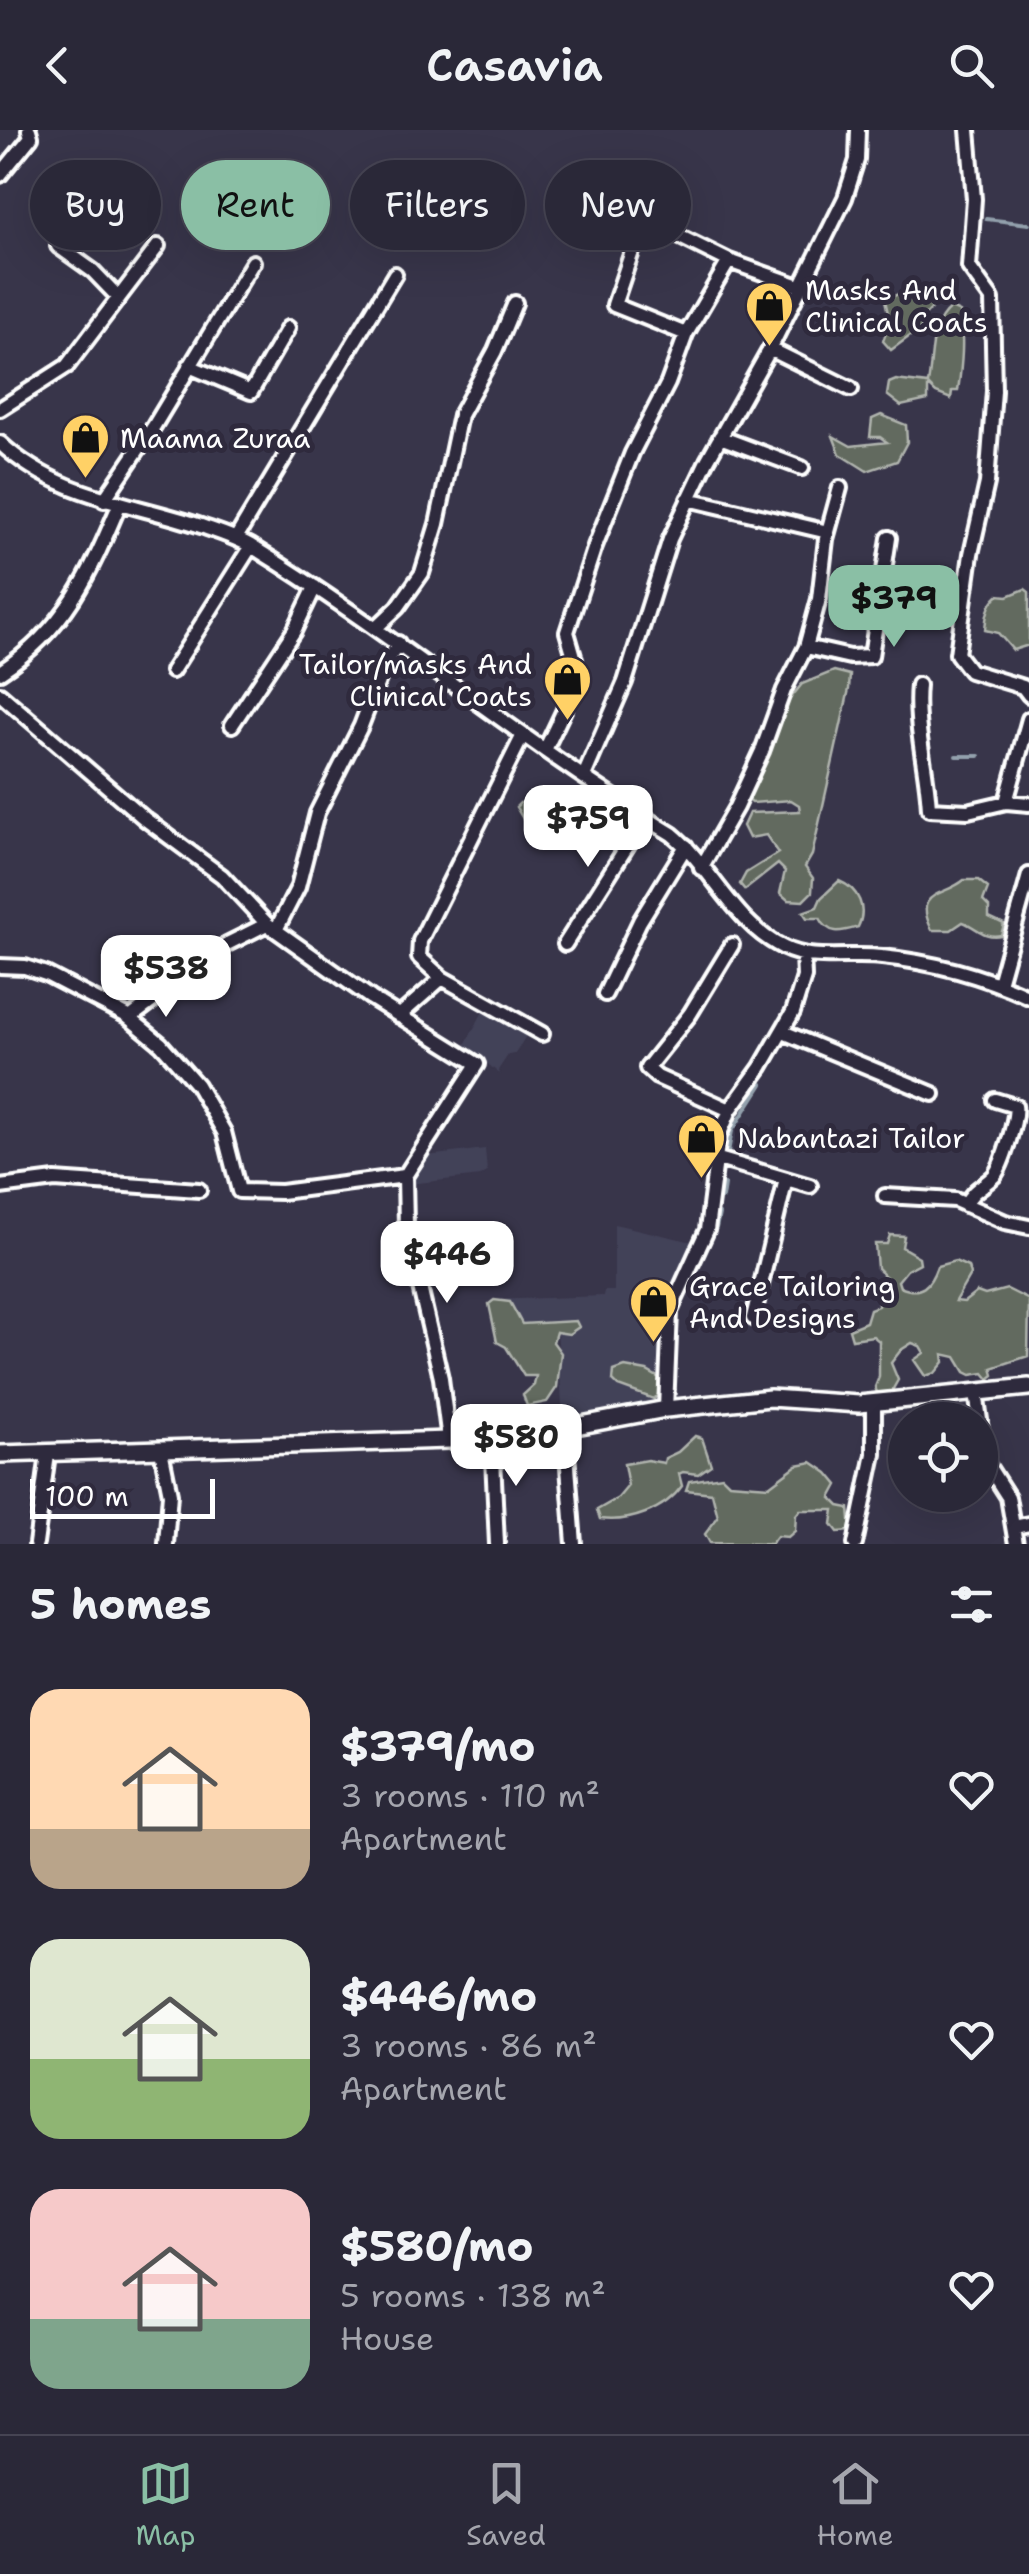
<!DOCTYPE html>
<meta charset="utf-8">
<style>
:root{--surface:#2a2838;--page:#363443;--text:#f1f3f6;--muted:#a5a6ae;--line:#464453;--accent:#8abfa5}
body{margin:0;font-family:"Shantell Sans",sans-serif;background:var(--page);color:var(--text);height:100vh;display:flex;flex-direction:column;font-size:38px;white-space:nowrap}
*{box-sizing:border-box;margin:0}
p{font-size:32px;color:var(--muted)}
.icon{flex:none;width:55px;height:55px;fill:none;stroke:currentColor;stroke-width:2;stroke-linecap:round;stroke-linejoin:round}
.map{position:relative;height:1414px;overflow:hidden}
.sheet{display:flex;flex-direction:column;background:var(--surface);flex:1}
.sheet>*{flex:none}
.hud{position:absolute;left:30px;top:30px;width:970px;height:90px;display:flex;gap:20px}
.tools{position:absolute;left:888px;top:1272px;display:grid;gap:20px}
.tools a{display:grid;place-items:center;width:110px;height:110px;border-radius:50%;background:var(--surface);box-shadow:0 10px 40px #0002,0 0 0 2px var(--line);font-size:50px}
.scale{position:absolute;left:30px;bottom:25px;width:185px;box-sizing:border-box;padding-left:10px;border:5px solid #fff;border-top:0;font-size:28px;line-height:35px;white-space:nowrap;color:#fff;-webkit-text-stroke:8px #2f2a3d;paint-order:stroke}
.price{position:absolute;translate:-50% -85px;padding:0 22px;border-radius:20px;background:#fff;color:#222;font-size:32px;line-height:65px;filter:drop-shadow(0 2px 5px #0008)}
.price::after{content:'';position:absolute;left:50%;top:60px;width:30px;height:22px;margin-left:-15px;background:inherit;clip-path:polygon(0 0,100% 0,50% 100%)}
.price.current{background:var(--accent);color:#111}
ul{padding:0;list-style:none}
li{display:flex;align-items:center;gap:30px;height:250px;padding:0 30px}
li span{display:grid;place-items:center;flex:none;width:280px;height:200px;border-radius:30px;color:#555}
li>.icon{margin-inline-start:auto}
span .icon{width:120px;height:120px;fill:#fffc;stroke-width:1}
li b{font-size:42px}
h2{display:flex;justify-content:space-between;align-items:center;height:120px;padding:0 30px;font-size:42px}
.tag{padding:0 35px;border-radius:45px;background:var(--surface);box-shadow:0 10px 40px #0002,0 0 0 2px var(--line);font-size:35px;line-height:90px}
.tag.current{background:var(--accent);color:#111}
header{display:flex;justify-content:space-between;align-items:center;height:130px;padding:0 30px;background:var(--surface);font-size:45px;font-weight:600}
.menu{display:flex;justify-content:space-around;align-items:center;height:140px;border-top:2px solid var(--line);background:var(--surface);font-size:28px;color:var(--muted)}
.menu a{display:grid;justify-items:center;gap:5px}
.menu .current{color:var(--accent)}
.map>svg:first-child{display:block}
</style>
<header><svg class="icon" aria-label="back" viewBox="0 0 24 24"><path d="M15 5l-7 7 7 7"/></svg>Casavia<svg class="icon" aria-label="search" viewBox="0 0 24 24"><circle cx="10" cy="10" r="6"/><path d="M15 15l6 6"/></svg></header>
<div class="map">
<svg width="1029" height="1414" viewBox="0 0 1029 1414">
<rect width="100%" height="100%" fill="#38354a"/>
<filter id="ink" filterUnits="userSpaceOnUse"><feTurbulence type="fractalNoise" baseFrequency=".01" numOctaves="2"/><feDisplacementMap in="SourceGraphic" scale="20" xChannelSelector="R" yChannelSelector="G"/><feConvolveMatrix kernelMatrix="1 2 1 2 8 2 1 2 1" color-interpolation-filters="sRGB"/></filter>
<g filter="url(#ink)">
<path fill="#434259" d="M485,878L530,899L515,924L508,925L498,940L501,945L465,915Z
M485,1019L487,1042L480,1046L409,1054L419,1027Z
M614,1094L697,1113L671,1185L661,1274L563,1290L557,1197L492,1198L491,1170L603,1166L604,1161H614Z"/>
<path fill="#626a5e" stroke="#b0b4ae" stroke-width="2.5" d="M907,160L920,165L932,178L923,188L921,198L891,220L883,211L890,192L885,170Z
M951,178L960,182C964,210 962,233 958,261H952L951,269L936,263L928,255V270L901,276L887,265L889,253L896,250L928,254C933,229 929,194 951,178Z
M881,285L906,295L907,312L897,331L867,341L840,324L833,306L851,316L887,312L880,307H870L872,289Z
M1025,459L1029,462V515L1013,520L998,503L985,500C986,486 988,474 998,465L1008,466Z
M834,541L850,545L849,559L812,725L805,737L813,748L812,762L803,771L788,770L780,763L785,741L778,734L745,760L740,754L746,743L778,723L766,705L749,708L743,696L749,683L800,681L799,675L791,670L752,673L742,665L769,595L802,554Z
M540,670L549,674L553,686L561,691L560,697L553,702L560,711L547,715L530,701L516,677L520,673Z
M964,750H978L988,758L983,771L989,777V787L1004,794L1001,805C984,809 977,797 963,792L951,800H932C912,760 944,767 964,750Z
M839,751C859,759 867,779 858,797C841,802 829,806 820,788H807L803,782L817,777L821,768Z
M890,1105L904,1106L902,1117L919,1127L920,1133L907,1140L898,1151L900,1157C921,1166 930,1156 937,1136L955,1131L968,1137L970,1145L955,1171L964,1172L977,1162L985,1165L1007,1159L1029,1170L1028,1226L992,1238L994,1245L989,1249L984,1243L971,1245L965,1242L956,1227L943,1224L944,1232L935,1243L925,1246L914,1230L924,1223L920,1216L912,1213L901,1220L891,1233L898,1250L889,1266L878,1265L875,1257L879,1247V1211L873,1206L852,1209L849,1199L866,1192L870,1179L878,1176V1164L887,1157L886,1147L877,1138L875,1114H887Z
M494,1170L510,1172L522,1194L576,1191L579,1197L569,1204L556,1202L553,1212L561,1223L557,1257L547,1272L527,1276L523,1265L534,1255L536,1246H524L506,1217L497,1212L489,1174Z
M625,1237L647,1241L661,1249L662,1261L654,1269L618,1256L613,1251L614,1241Z
M695,1306L702,1308L711,1335L698,1344L683,1342L679,1344L682,1356C665,1380 629,1393 600,1389L597,1380L618,1368L628,1356L624,1334L647,1330L664,1333L665,1328L678,1322Z
M812,1332L828,1343L838,1355L831,1368L839,1376L849,1378L851,1401L838,1402L832,1394L834,1380H800L796,1385L795,1401L788,1407L777,1406L771,1414L710,1413L705,1404L718,1387L712,1363L686,1360L689,1351L722,1346L729,1353L769,1356L797,1335Z"/>
<g fill="none" stroke-linecap="round" stroke-linejoin="round">
<path stroke="#92a0ac" stroke-width="4" d="M986,89L1029,94
M956,626H979
M725,1038L732,1001L762,954
M722,1068L724,1055
M716,1098L719,1084
M565,1290L585,1287"/>
<defs>
<path id="minor" d="M968,0L974,69L969,137L992,169L994,261L987,353L971,424L957,524L970,541L1023,557L1029,565
M0,45L31,7L29,0
M58,116L93,141L119,168
M686,204L614,175L642,92H650L729,131L802,157
M770,219L851,259
M189,236L251,262L288,198
M0,279L67,236L158,116
M720,307L802,338
M0,313C58,367 129,372 201,396C218,402 235,407 251,416C396,505 526,616 672,704C712,737 734,794 784,818C812,832 851,823 882,827C932,832 983,846 1029,867
M688,369L828,402
M104,370L154,296L253,132
M236,408L395,144
M377,497L398,477L422,443L437,394L460,285L495,221L515,173
M806,517L850,527L871,526L889,408
M172,541L251,416
M0,542C66,499 90,444 120,373
M918,555C914,597 927,637 929,679L968,681L1006,672L1029,674
M0,564L145,689L222,746L267,794L371,868L477,934L405,1046L406,1097L441,1248L449,1310
M232,595L294,501L315,457
M545,620L564,580L574,547L575,530L567,502L595,416L632,323L668,253L686,204L729,131
M584,646L625,552L670,409L707,331L770,219L845,68L857,30L858,0
M1006,672L1029,589
M701,738L736,677L762,621L784,560L806,517L819,469L826,409L840,358
M276,800L298,757L317,683L361,596L382,541L398,513
M565,814L645,688
M0,836L25,837L46,844L127,886L161,914L197,955L224,1002L239,1061L281,1062L405,1046
M442,848L542,904
M999,853L1029,745
M605,864L640,791L686,716
M399,886L442,848L419,827L420,811L523,605
M130,888L227,814L267,794
M783,902L933,964
M730,980L657,947L647,938L690,884L732,815
M715,1028L810,1056
M0,1057L55,1050L199,1060
M885,1066L955,1070L1005,1092L1029,1097
M965,1075C974,1058 982,1058 994,1046C1002,1036 1018,987 1015,976L995,970
M753,1188L786,1049
M976,1262L980,1290
M666,1279L670,1181L707,1100L719,1006L730,980L761,937L793,882L804,847L803,824
M980,1293L985,1331L1008,1367L1016,1414
M565,1298L574,1414
M492,1306L497,1414
M161,1320L170,1364L166,1414
M1014,1397L1029,1394
M36,1414L48,1324
M855,1414L874,1324V1273"/>
<path id="tertiary" d="M0,1324L449,1310L565,1298L666,1279L770,1268L859,1274L1029,1257"/>
</defs>
<use href="#minor" stroke="#fff" stroke-width="20"/>
<use href="#tertiary" stroke="#fff" stroke-width="22"/>
<use href="#minor" stroke="#2f2a3d" stroke-width="12"/>
<use href="#tertiary" stroke="#2f2a3d" stroke-width="15"/>
</g>
</g>
<defs>
<symbol id="shop-pin" viewBox="-11 -11 22 30"><path d="M0 17L-7.5 6A9.5 9.5 0 1 1 7.5 6Z" fill="#ffd166" stroke="#2f2a3d"/><path d="M-5-2.5h2.3a2.7 3.5 0 0 1 5.4 0H5L5.5 6h-11ZM-1.5-2.5h3a1.5 2.3 0 0 0-3 0Z" fill="#111"/></symbol>
</defs>
<g fill-rule="evenodd">
<use href="#shop-pin" x="742" y="148" width="55" height="75"/>
<use href="#shop-pin" x="58" y="280" width="55" height="75"/>
<use href="#shop-pin" x="540" y="522" width="55" height="75"/>
<use href="#shop-pin" x="674" y="980" width="55" height="75"/>
<use href="#shop-pin" x="626" y="1144" width="55" height="75"/>
</g>
<g text-anchor="middle" stroke-width="10" stroke-linejoin="round" paint-order="stroke">
<g font-size="28" fill="#fff" stroke="#2f2a3d" text-anchor="start">
<text x="805" y="170">Masks And<tspan x="805" dy="32">Clinical Coats</tspan></text>
<text x="120" y="318">Maama Zuraa</text>
<text x="532" y="544" text-anchor="end">Tailor/masks And<tspan x="532" dy="32">Clinical Coats</tspan></text>
<text x="737" y="1018">Nabantazi Tailor</text>
<text x="689" y="1166">Grace Tailoring<tspan x="689" dy="32">And Designs</tspan></text>
</g>
</g>
</svg>
<div class="tools">
<a><svg class="icon" aria-label="locate" viewBox="0 0 24 24"><circle cx="12" cy="12" r="6"/><path d="M12 2v4M12 18v4M2 12h4M18 12h4"/></svg></a>
</div>
<div class="scale">100 m</div>
<b class="price current" style="left:894px;top:520px">$379</b>
<b class="price" style="left:588px;top:740px">$759</b>
<b class="price" style="left:166px;top:890px">$538</b>
<b class="price" style="left:447px;top:1176px">$446</b>
<b class="price" style="left:516px;top:1359px">$580</b>
<div class="hud">
<a class="tag">Buy</a>
<a class="tag current">Rent</a>
<a class="tag">Filters</a>
<a class="tag">New</a>
</div>
</div>
<section class="sheet">
<h2>5 homes<svg class="icon" aria-label="filters" viewBox="0 0 24 24"><path d="M4 7h16M4 17h16"/><circle cx="9" cy="7" r="2"/><circle cx="15" cy="17" r="2"/></svg></h2>
<ul>
<li><span style="background:linear-gradient(#ffd9b3 70%,#b9a48a 0)"><svg class="icon" aria-label="home" viewBox="0 0 24 24"><path d="M3 11l9-7 9 7M6 9v11h12V9"/></svg></span><div><b>$379/mo</b><p>3 rooms · 110 m²</p><p>Apartment</p></div><svg class="icon" aria-label="heart" viewBox="0 0 24 24"><path d="M12 20l-8-8c-3-5 5-10 8-4 3-6 11-1 8 4z"/></svg></li>
<li><span style="background:linear-gradient(#dfe7d0 60%,#8fb573 0)"><svg class="icon" aria-label="home" viewBox="0 0 24 24"><path d="M3 11l9-7 9 7M6 9v11h12V9"/></svg></span><div><b>$446/mo</b><p>3 rooms · 86 m²</p><p>Apartment</p></div><svg class="icon" aria-label="heart" viewBox="0 0 24 24"><path d="M12 20l-8-8c-3-5 5-10 8-4 3-6 11-1 8 4z"/></svg></li>
<li><span style="background:linear-gradient(#f6c9c9 65%,#7fa58c 0)"><svg class="icon" aria-label="home" viewBox="0 0 24 24"><path d="M3 11l9-7 9 7M6 9v11h12V9"/></svg></span><div><b>$580/mo</b><p>5 rooms · 138 m²</p><p>House</p></div><svg class="icon" aria-label="heart" viewBox="0 0 24 24"><path d="M12 20l-8-8c-3-5 5-10 8-4 3-6 11-1 8 4z"/></svg></li>
</ul>
</section>
<nav class="menu">
<a class="current"><svg class="icon" aria-label="map" viewBox="0 0 24 24"><path d="M3 6l6-2 6 2 6-2v14l-6 2-6-2-6 2zM9 4v14M15 6v14"/></svg>Map</a>
<a><svg class="icon" aria-label="saved" viewBox="0 0 24 24"><path d="M7 4h10v16l-5-4-5 4z"/></svg>Saved</a>
<a><svg class="icon" aria-label="home" viewBox="0 0 24 24"><path d="M3 11l9-7 9 7M6 9v11h12V9"/></svg>Home</a>
</nav>
